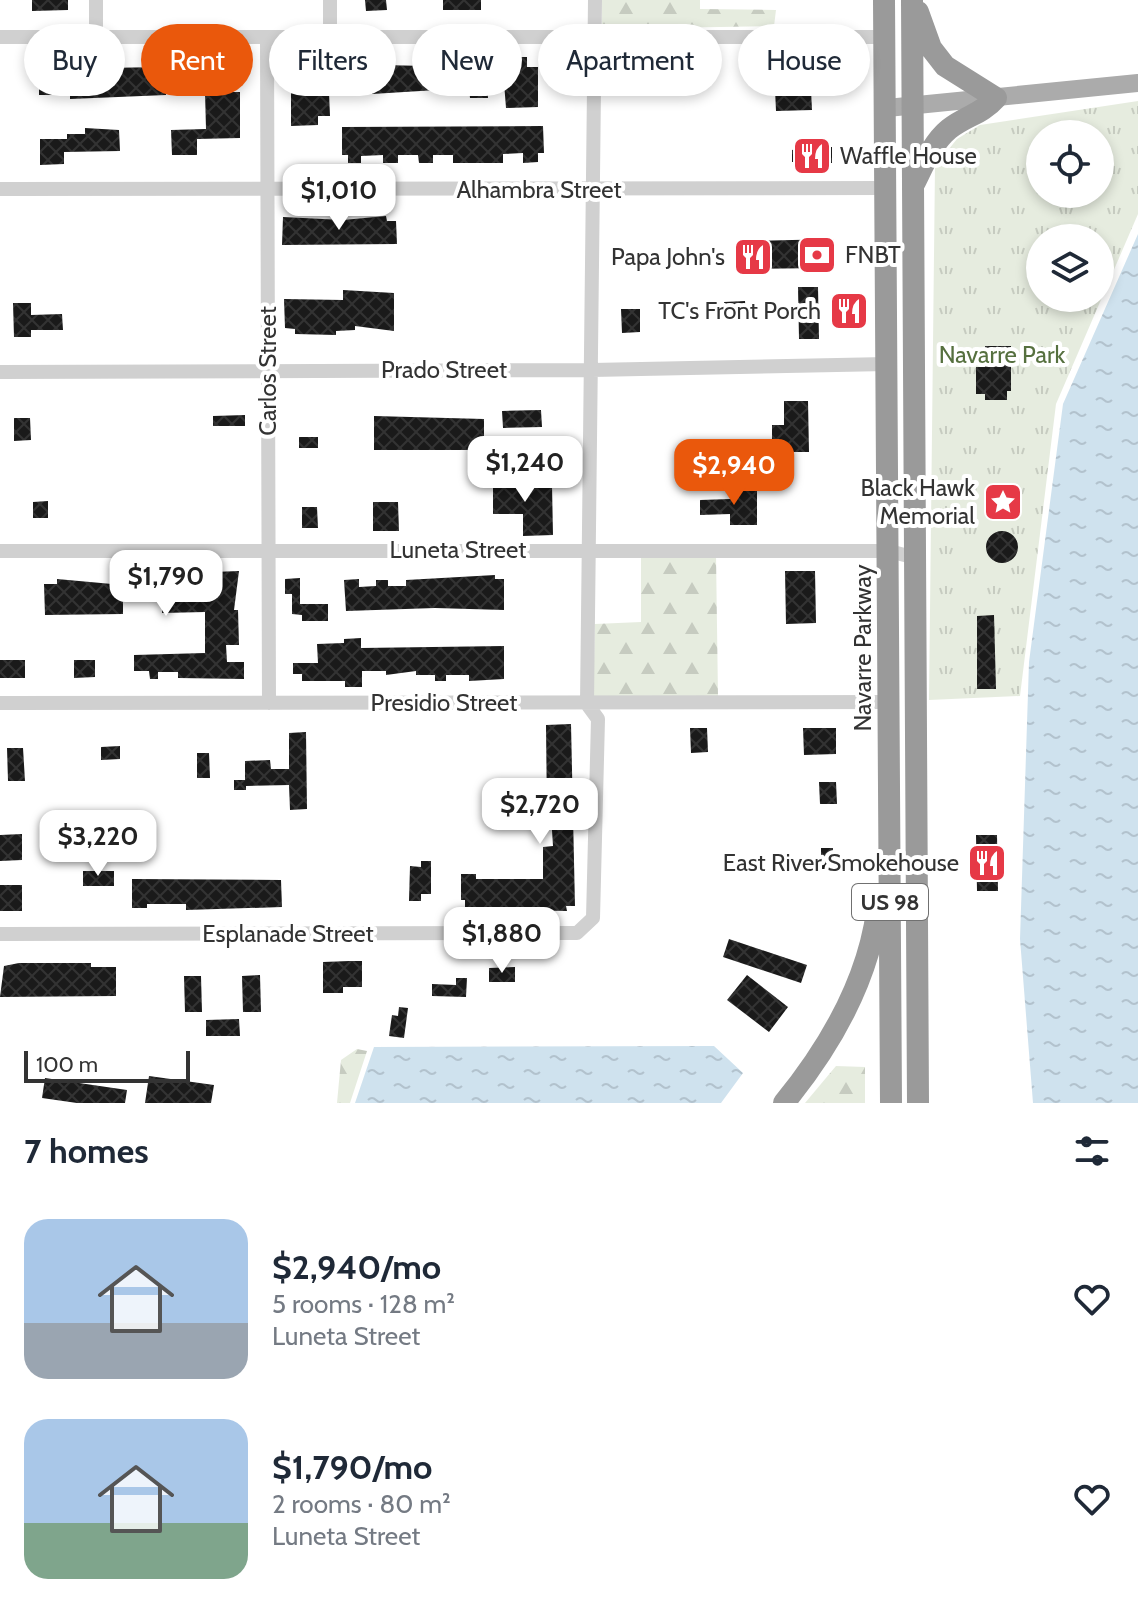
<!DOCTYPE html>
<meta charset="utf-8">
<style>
:root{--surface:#fff;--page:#f6f6f7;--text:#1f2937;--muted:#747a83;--accent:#ea580c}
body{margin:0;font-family:Cabin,sans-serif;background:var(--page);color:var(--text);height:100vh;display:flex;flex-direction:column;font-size:30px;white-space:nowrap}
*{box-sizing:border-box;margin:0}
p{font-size:26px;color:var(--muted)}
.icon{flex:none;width:44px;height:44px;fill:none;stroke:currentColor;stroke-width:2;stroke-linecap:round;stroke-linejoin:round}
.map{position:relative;height:1103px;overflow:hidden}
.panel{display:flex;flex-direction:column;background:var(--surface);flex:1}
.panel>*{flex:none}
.guide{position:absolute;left:24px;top:24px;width:1090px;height:72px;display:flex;gap:16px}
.controls{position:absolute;left:1026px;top:120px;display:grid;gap:16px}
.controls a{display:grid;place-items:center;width:88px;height:88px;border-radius:50%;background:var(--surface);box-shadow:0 4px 12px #0003;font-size:40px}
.scale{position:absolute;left:24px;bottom:20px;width:166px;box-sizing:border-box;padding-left:8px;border:4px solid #333;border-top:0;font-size:22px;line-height:28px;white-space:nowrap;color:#333;-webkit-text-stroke:6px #fff;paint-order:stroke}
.price{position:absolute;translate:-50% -68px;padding:0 18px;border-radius:16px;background:#fff;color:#222;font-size:26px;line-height:52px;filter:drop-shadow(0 2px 4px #0008)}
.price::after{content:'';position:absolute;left:50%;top:48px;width:24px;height:18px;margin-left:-12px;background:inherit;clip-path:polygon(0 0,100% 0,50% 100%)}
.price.on{background:var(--accent);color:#fff}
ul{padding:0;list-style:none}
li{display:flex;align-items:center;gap:24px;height:200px;padding:0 24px}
li span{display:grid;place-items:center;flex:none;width:224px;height:160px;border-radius:24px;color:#555}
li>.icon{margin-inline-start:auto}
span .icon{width:96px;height:96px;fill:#fffc;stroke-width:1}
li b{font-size:34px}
h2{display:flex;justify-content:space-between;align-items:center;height:96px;padding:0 24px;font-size:34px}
.tag{padding:0 28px;border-radius:36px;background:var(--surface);box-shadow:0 4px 12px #0003;font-size:28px;line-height:72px}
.tag.on{background:var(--accent);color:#fff}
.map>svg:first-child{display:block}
</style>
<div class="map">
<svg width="1138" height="1103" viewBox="0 0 1138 1103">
<defs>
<pattern id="forest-firs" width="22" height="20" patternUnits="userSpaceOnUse" patternTransform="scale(2)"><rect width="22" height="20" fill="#e6ecdf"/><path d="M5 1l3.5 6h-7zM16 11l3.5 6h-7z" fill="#c6cbc0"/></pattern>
<pattern id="park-tufts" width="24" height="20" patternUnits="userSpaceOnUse" patternTransform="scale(2)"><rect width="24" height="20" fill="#e6ecdf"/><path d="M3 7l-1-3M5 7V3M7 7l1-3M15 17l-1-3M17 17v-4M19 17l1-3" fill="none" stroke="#c6cbc0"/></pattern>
<pattern id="water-ripples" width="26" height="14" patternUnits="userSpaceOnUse" patternTransform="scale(2)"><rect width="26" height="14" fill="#cfe2ee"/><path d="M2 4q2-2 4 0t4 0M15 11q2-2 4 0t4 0" fill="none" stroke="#b2c2cd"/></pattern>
<pattern id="building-cross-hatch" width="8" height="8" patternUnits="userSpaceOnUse" patternTransform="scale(2)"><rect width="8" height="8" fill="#1a1a1a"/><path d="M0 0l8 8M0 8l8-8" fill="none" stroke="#333"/></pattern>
</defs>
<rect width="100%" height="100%" fill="#fff"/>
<path fill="url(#forest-firs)" d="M602,0H700V9L776,10L774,26L602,29Z
M641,555H716L718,697L593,698L595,624L641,622Z
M357,1049L367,1051L350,1103H337L341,1060Z
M836,1066L865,1067V1103H805Z"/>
<path fill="url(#park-tufts)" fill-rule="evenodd" d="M1138,101V214L1056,404L1020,696L929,700L935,166L957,139L980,125ZM1040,134H1100V194H1040ZM1040,238H1100V298H1040Z"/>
<path fill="url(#water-ripples)" d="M1138,234V1103H1033L1020,939L1029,662L1063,404Z
M714,1046L743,1073L721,1103H355L374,1047Z"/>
<path fill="url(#building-cross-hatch)" d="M32,0H68V10L32,11Z
M365,0H386L387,10L366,11Z
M443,0H481V10H443Z
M502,57H527V67H538V107L506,108Z
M383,65L425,66V70L471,68V85L487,84L488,98H470L469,88L372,94V70H383Z
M52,67L82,68V74L100,73V68L166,67V95L70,99V95H39V75H52Z
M800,88L811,90L812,110L776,111L775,89Z
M205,92H240V138L197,139V155H172L171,130L206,129Z
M329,92L330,116H318V125L291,126V93Z
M543,126L544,153H538V162L523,163V153L503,154V163H453V155H433V163H419L418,155H398V163H383V155L361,156V163H348V155H342V127Z
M85,128L119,130L120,151L64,152V164L40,165V139H67V134H85Z
M804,147H832V163L792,162V150Z
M386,216L387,221H396L397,244L282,245L283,217L343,220Z
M833,239L834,252H825L826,268L746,269V241Z
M798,287H818L819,339H799Z
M343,290L394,293V331L355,326V330L336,331V335L295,334V329L285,328L284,299L343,300Z
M840,296H858L859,325H841Z
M745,301L746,315H725L724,302Z
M13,303H31V315L62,314L63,330H31V337H14Z
M621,309H640V332L622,333Z
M985,346H1011V391H1007V400H985V394H976V367H985Z
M784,401H808L809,452H785V443L772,444V425H784Z
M541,410L542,427L503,428L502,411Z
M245,415V426H213V416Z
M374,416L484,419V450H374Z
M14,418H30L31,440L14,441Z
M299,437H318V448H299Z
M493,477H523V485H552L553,535L523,536V514H493Z
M730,490H757V525H730V514L700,515V500L730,499Z
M48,501V518H33V502Z
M373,502H398L399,531H373Z
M302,507H317L318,528H302Z
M986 547a16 16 0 1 1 32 0a16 16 0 1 1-32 0Z
M239,571L234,610H238L239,645H226L227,662H244V679L178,678V672H158V679H150L149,671H134V655L205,653V612L162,613V598L123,599V614L45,615L44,584H57V579L123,585L168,584V578L213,577V572Z
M785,571H815L816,623L786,624Z
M495,575V579H504V610L435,608L346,611L344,580L359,579V587L376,586V580H388V586H406V580Z
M300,578V604H328V621H302V615L292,614V594H285V579Z
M994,615L996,689H977V616Z
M361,638V648L504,646V679L469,681V675H446V681H435V675H416V671L386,675V671H362V687H345V681H302V674H293V663H318L317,644L344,643V639Z
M0,660H25V678H0Z
M74,660H95V677L74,678Z
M571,724L575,906H566L567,911L465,909V900H461V874H476V879H543V847L553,846L551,815H547L546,725Z
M690,728H707L708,752L691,753Z
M803,728H836V754L804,755Z
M306,732L307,809L290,810L289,785L246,786V790H234V780H245V761L270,760L271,769H289V733Z
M120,746V759L101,760V747Z
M7,748H23L25,781H8Z
M197,753H209L210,778H197Z
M819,782H836L837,804H820Z
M22,834V860L0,861V835Z
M976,835H997L998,891H977Z
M821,848H833V869H821Z
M421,861H431V894H421V901H409L410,866L421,867Z
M83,871H114V886H83Z
M132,879L281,880L282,907L186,910V904H147V908H132Z
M0,885H22V911H0Z
M729,939L807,965L801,983L723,957Z
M349,961H362V987H343V993H323V962Z
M19,963H91V967H116V996L0,997L4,966Z
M515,967V982H489V968Z
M260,975L261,1012H243L242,976Z
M747,975L788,1007L769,1032L727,1000Z
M184,976H201L202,1012H185Z
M456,978H467L466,997L432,996V984L456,985Z
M399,1007L408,1008L404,1038L389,1036L392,1015L398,1016Z
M239,1019L240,1036H206V1020Z
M149,1076L214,1085L211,1103H145Z
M45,1078L127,1090L125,1103H77L42,1098Z"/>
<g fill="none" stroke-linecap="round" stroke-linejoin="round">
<path stroke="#d0d0d0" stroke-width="14" d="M96,0V36
M330,0V36
M0,37H886
M267,39L269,703
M0,189L886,188
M0,372L592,370L887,364
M0,551H889L916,558
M0,703L889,702
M0,934L577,933L593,918L598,719L587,704L595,0"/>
<path stroke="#ababab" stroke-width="18" d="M887,108L1138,83"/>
<path stroke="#9a9a9a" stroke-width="22" d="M884,0L891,1103
M912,0L918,1103
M915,182C924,164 933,142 949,129C965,116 982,114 996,98L945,66L931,48L918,12
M784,1103C833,1043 873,973 879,894"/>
</g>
<defs>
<symbol id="restaurant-square" viewBox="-11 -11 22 22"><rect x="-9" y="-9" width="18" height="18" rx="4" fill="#e63946" stroke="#fff"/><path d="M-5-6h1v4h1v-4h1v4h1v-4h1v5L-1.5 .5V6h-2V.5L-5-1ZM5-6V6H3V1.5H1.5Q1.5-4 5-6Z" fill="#fff"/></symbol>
<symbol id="bank-square" viewBox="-11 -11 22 22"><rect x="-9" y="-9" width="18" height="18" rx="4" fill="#e63946" stroke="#fff"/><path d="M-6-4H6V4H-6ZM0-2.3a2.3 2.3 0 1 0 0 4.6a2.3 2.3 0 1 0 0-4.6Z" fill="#fff"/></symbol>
<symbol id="sight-square" viewBox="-11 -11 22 22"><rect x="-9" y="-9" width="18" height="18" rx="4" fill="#e63946" stroke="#fff"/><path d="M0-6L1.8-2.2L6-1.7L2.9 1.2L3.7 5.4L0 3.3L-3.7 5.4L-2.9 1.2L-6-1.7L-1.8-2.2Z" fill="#fff"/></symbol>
</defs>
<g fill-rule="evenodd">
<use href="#restaurant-square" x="790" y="134" width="44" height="44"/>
<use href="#bank-square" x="795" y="233" width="44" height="44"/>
<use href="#restaurant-square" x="731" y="235" width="44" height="44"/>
<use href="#restaurant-square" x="827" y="289" width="44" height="44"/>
<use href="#sight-square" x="981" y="480" width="44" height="44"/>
<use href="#restaurant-square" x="965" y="841" width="44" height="44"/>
</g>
<g text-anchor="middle" stroke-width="8" stroke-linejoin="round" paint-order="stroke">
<rect fill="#fff" stroke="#707070" stroke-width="2" x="852" y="884" width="76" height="36" rx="6"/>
<g font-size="22" font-weight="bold" fill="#333">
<text x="890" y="910">US 98</text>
</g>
<g font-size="24" fill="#333" stroke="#fff" text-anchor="end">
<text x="840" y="164" text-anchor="start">Waffle House</text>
<text x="845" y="263" text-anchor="start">FNBT</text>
<text x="725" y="265">Papa John's</text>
<text x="821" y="319">TC's Front Porch</text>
<text x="975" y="496">Black Hawk<tspan x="975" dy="28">Memorial</tspan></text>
<text x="959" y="871">East River Smokehouse</text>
</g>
<g font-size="24" fill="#333" stroke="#fff">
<text x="539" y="198">Alhambra Street</text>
<text x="444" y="378">Prado Street</text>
<text transform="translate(268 371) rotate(-90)" y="8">Carlos Street</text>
<text x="458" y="558">Luneta Street</text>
<text transform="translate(863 648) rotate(-90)" y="8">Navarre Parkway</text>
<text x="444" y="711">Presidio Street</text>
<text x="288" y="942">Esplanade Street</text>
</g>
<g font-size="24" fill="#56703f" stroke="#fff">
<text x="1002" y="363">Navarre Park</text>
</g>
</g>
</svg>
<div class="controls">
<a><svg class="icon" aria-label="locate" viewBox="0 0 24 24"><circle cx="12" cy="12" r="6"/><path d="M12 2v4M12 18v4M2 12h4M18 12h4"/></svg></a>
<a><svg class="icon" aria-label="layers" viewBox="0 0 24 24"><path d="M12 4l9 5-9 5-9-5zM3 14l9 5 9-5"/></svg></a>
</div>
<div class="scale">100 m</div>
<b class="price" style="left:339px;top:232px">$1,010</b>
<b class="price" style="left:525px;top:504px">$1,240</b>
<b class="price on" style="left:734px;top:507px">$2,940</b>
<b class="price" style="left:166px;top:618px">$1,790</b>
<b class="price" style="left:540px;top:846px">$2,720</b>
<b class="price" style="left:98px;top:878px">$3,220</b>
<b class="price" style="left:502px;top:975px">$1,880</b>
<div class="guide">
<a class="tag">Buy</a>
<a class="tag on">Rent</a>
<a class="tag">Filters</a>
<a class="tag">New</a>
<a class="tag">Apartment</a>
<a class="tag">House</a>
</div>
</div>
<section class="panel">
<h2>7 homes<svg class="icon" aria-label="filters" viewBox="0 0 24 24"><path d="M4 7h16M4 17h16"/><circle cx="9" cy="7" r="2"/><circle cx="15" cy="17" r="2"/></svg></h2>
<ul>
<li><span style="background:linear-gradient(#a9c7e8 65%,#9aa5b1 0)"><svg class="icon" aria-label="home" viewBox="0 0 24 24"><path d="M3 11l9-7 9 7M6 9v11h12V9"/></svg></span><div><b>$2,940/mo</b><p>5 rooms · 128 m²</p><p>Luneta Street</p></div><svg class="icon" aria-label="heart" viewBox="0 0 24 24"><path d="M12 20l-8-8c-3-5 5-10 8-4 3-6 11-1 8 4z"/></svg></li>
<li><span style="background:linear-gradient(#a9c7e8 65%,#7fa58c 0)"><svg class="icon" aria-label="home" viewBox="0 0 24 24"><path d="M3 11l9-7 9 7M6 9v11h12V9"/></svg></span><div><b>$1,790/mo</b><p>2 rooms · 80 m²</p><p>Luneta Street</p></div><svg class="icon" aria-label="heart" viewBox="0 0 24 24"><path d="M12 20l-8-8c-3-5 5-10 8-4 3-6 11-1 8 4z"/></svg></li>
</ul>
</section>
